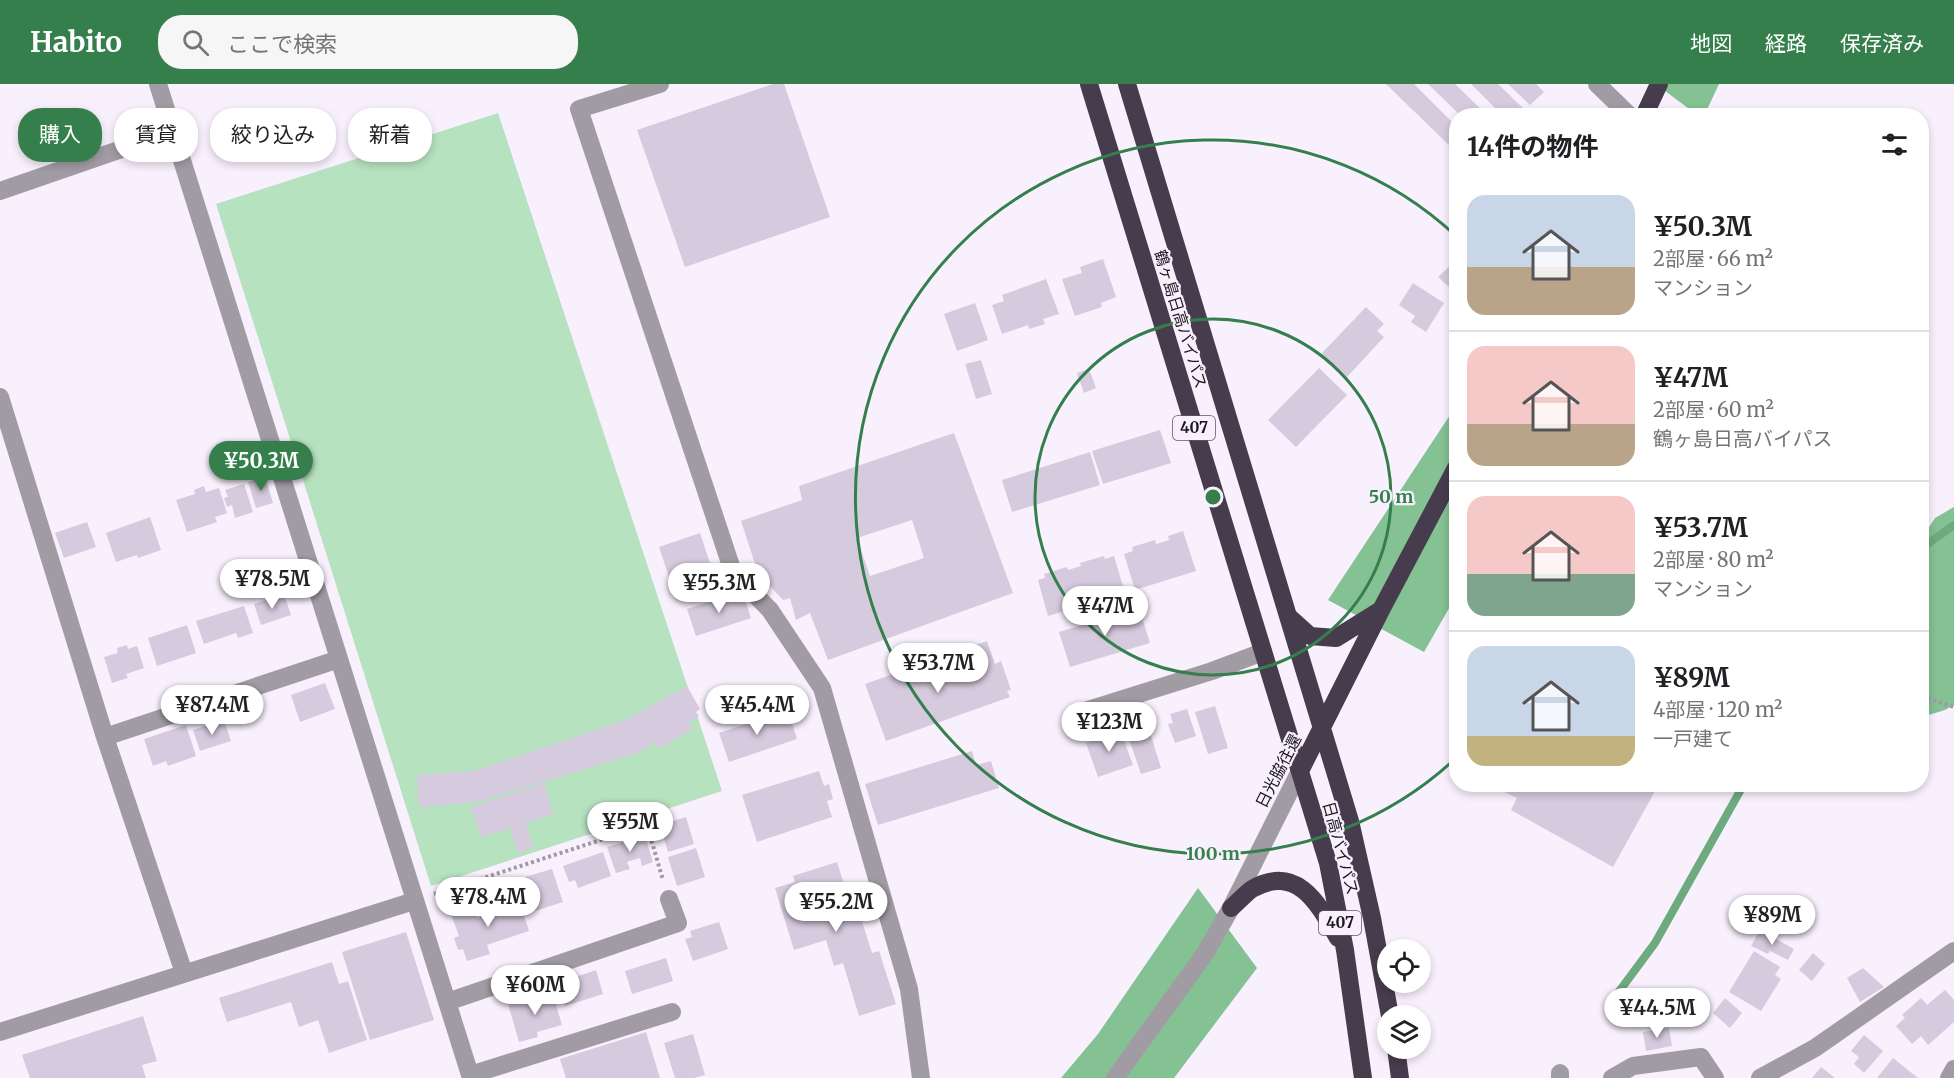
<!DOCTYPE html>
<html lang="ja">
<meta charset="utf-8">
<style>
:root{--surface:#fff;--page:#f6f6f6;--text:#202124;--muted:#757577;--line:#e0e0e0;--accent:#357f4d}
body{margin:0;font-family:Merriweather,"Noto Sans JP",serif;background:var(--page);color:var(--text);height:100vh;display:flex;flex-direction:column;font-size:22px;white-space:nowrap}
*{box-sizing:border-box;margin:0}
p{font-size:20px;color:var(--muted)}
.icon{flex:none;width:33px;height:33px;fill:none;stroke:currentColor;stroke-width:2;stroke-linecap:round;stroke-linejoin:round}
.map{position:relative;flex:1;overflow:hidden}
.drawer{position:absolute;left:1449px;top:24px;width:480px;height:684px;display:flex;flex-direction:column;background:var(--surface);border-radius:24px;box-shadow:0 3px 9px #0003}
.drawer>*{flex:none}
.top-card{position:absolute;left:18px;top:24px;width:570px;height:54px;display:flex;gap:12px}
.fabs{position:absolute;left:1377px;top:855px;display:grid;gap:12px}
.fabs a{display:grid;place-items:center;width:54px;height:54px;border-radius:50%;background:var(--surface);box-shadow:0 3px 9px #0003;font-size:30px}
.price{position:absolute;translate:-50% -51px;padding:0 14px;border-radius:21px;background:#fff;color:#222;font-size:20px;line-height:39px;filter:drop-shadow(0 2px 3px #0008)}
.price::after{content:'';position:absolute;left:50%;top:36px;width:18px;height:14px;margin-left:-9px;background:inherit;clip-path:polygon(0 0,100% 0,50% 100%)}
.price.active{background:var(--accent);color:#fff}
ul{padding:0;list-style:none}
li{display:flex;align-items:center;gap:18px;height:150px;padding:0 18px}
li+li{border-top:2px solid var(--line)}
li span{display:grid;place-items:center;flex:none;width:168px;height:120px;border-radius:18px;color:#555}
li>.icon{margin-inline-start:auto}
span .icon{width:72px;height:72px;fill:#fffc;stroke-width:1}
li b{font-size:26px}
h2{display:flex;justify-content:space-between;align-items:center;height:72px;padding:0 18px;font-size:26px}
.pill{padding:0 21px;border-radius:24px;background:var(--surface);box-shadow:0 3px 9px #0003;font-size:21px;line-height:54px}
.pill.active{background:var(--accent);color:#fff}
header{display:flex;align-items:center;gap:36px;box-sizing:border-box;height:84px;padding:0 30px;background:var(--accent);color:#fff}
header strong{font-size:28px}
nav{display:flex;gap:33px;margin-inline-start:auto;font-size:21px}
.search{width:420px;height:54px;background:var(--page);display:flex;align-items:center;gap:15px;box-sizing:border-box;padding:0 21px;border-radius:24px;color:var(--muted);font-size:22px}
.map>svg:first-child{display:block}
</style>
<header>
<strong>Habito</strong>
<div class="search"><svg class="icon" aria-label="search" viewBox="0 0 24 24"><circle cx="10" cy="10" r="6"/><path d="M15 15l6 6"/></svg>ここで検索</div>
<nav><a>地図</a><a>経路</a><a>保存済み</a></nav>
</header>
<div class="map">
<svg width="1954" height="994" viewBox="0 0 1954 994">
<rect width="100%" height="100%" fill="#f8f0fd"/>
<path fill="#b6e2c0" d="M498,29L722,707L431,802L216,120Z"/>
<path fill="#84c193" d="M1656,0H1719L1704,32L1697,31Z
M1456,278V512L1424,568L1328,516L1452,328Z
M1954,423V621L1945,626L1922,633V454L1935,434Z
M1198,804L1257,884L1174,994H1061L1098,950Z"/>
<g fill="none" stroke-linecap="round" stroke-linejoin="round">
<path stroke="#6daa7d" stroke-width="8" d="M1922,464L1954,441
M1609,921L1655,859L1744,700"/>
</g>
<path fill="#d6cade" fill-rule="evenodd" d="M773,0H784L830,133L685,183L637,46Z
M1386,0H1414L1456,42V68Z
M1428,0H1455L1488,32H1461Z
M1471,0H1498L1526,27L1521,32H1503Z
M1508,0H1536L1544,8L1530,21Z
M1103,175L1116,213L1101,219L1102,223L1075,232L1062,195L1082,189L1080,183Z
M1454,178L1456,181V198L1450,204L1438,193Z
M1046,195L1059,230L1043,235L1045,240L1029,245L1028,241L1002,250L992,221L1004,217L1002,211Z
M1413,199L1444,219L1426,248L1411,238L1415,232L1399,221Z
M975,219L988,256L957,267L944,230Z
M1366,223L1384,240L1377,247L1384,253L1347,293L1321,270Z
M981,276L992,310L976,315L965,280Z
M1319,284L1347,311L1296,363L1268,336Z
M1089,285L1096,304L1084,309L1077,289Z
M1160,346L1171,379L1103,400L1092,367Z
M954,349L1013,509L828,576L810,529L796,536L790,514L783,516L758,489L741,437L802,416L799,402ZM912,436L924,474L870,492L857,454Z
M1090,368L1100,401L1012,428L1002,396Z
M265,392L273,419L256,424L248,398Z
M244,400L253,428L235,434L232,421L227,423L224,414L228,413L225,406Z
M204,402L206,408L219,404L227,429L215,433L217,438L187,448L176,416L195,410L194,406Z
M150,433L161,466L138,474L137,471L116,478L106,449Z
M87,438L96,463L64,474L55,449Z
M1183,447L1196,487L1135,506L1124,470L1133,467L1132,463L1155,456L1156,460L1169,456L1168,452Z
M700,449L718,503L677,517L659,463Z
M1104,472L1105,475L1114,472L1125,509L1048,532L1038,496L1045,494L1044,490L1067,483L1068,486L1081,482L1080,479Z
M742,507L751,534L696,552L687,525Z
M284,510L291,531L261,541L254,520Z
M244,522L253,549L238,554L236,549L204,560L196,537Z
M1139,524L1150,559L1070,583L1059,548Z
M187,541L196,569L157,582L148,554Z
M987,557L995,580L1001,577L1011,606L1007,607L1010,613L886,657L865,600L899,588L903,598L974,573L970,563Z
M127,561L128,565L137,562L144,584L126,590L128,594L112,599L104,573L118,569L117,564Z
M325,599L335,625L300,638L291,611Z
M687,602L700,625L696,628L699,632L688,639L693,645L659,665L655,658L638,669L477,718L419,723L417,691L474,687L623,637Z
M1215,622L1228,664L1208,670L1195,628Z
M1187,625L1196,652L1175,659L1168,640L1173,639L1170,630Z
M780,628L783,635L790,633L797,655L729,678L719,649Z
M224,636L231,657L200,667L193,646Z
M186,641L196,672L168,682L166,677L153,682L144,655Z
M1148,642L1161,684L1141,690L1127,649Z
M1114,645L1115,649L1121,648L1133,681L1098,693L1086,659L1101,653L1099,650Z
M972,667L976,681L991,677L999,704L878,741L865,700Z
M819,687L824,702L829,700L833,715L827,717L832,733L757,758L742,711Z
M544,699L553,730L526,739L533,764L518,769L510,744L481,753L471,723Z
M1506,700H1659L1613,783L1511,726L1517,714L1502,707Z
M686,733L694,760L668,768L660,741Z
M645,751L653,778L642,782L640,774L627,778L630,785L616,789L607,763Z
M696,764L705,793L677,802L668,773Z
M603,768L611,792L578,804L575,796L569,798L563,782Z
M837,778L847,810L853,809L872,869L879,867L896,920L859,932L843,879L834,882L826,856L794,866L775,804L795,798L793,792Z
M552,785L563,818L535,827L525,793Z
M519,816L529,847L487,861L490,870L467,877L463,865L458,866L454,854L459,852L451,830L474,823L477,834L496,828L495,823Z
M719,838L728,865L693,877L685,855L692,853L690,847Z
M1760,846L1794,865L1788,876L1770,867L1768,870L1751,862Z
M406,848L434,936L370,956L342,868Z
M1754,867L1780,883L1775,891L1781,895L1761,927L1729,908Z
M1813,869L1825,880L1812,897L1799,886Z
M666,874L673,897L632,910L625,887Z
M332,878L339,900L348,897L367,956L329,969L318,936L299,943L291,918L227,938L219,914Z
M1863,884L1884,903L1860,918L1847,894Z
M596,886L603,910L565,922L558,899Z
M1945,906L1954,916V938L1928,961L1921,952L1912,960L1896,942L1905,934L1902,931L1921,914L1927,921Z
M552,907L562,941L537,948L538,953L519,958L508,920Z
M1725,914L1742,929L1730,944L1713,929Z
M143,932L157,977L142,981L146,994H30L22,971Z
M1669,944L1672,962L1646,967L1643,948Z
M646,948L660,994H566L560,975Z
M693,950L705,991L694,994H675L664,959Z
M1864,951L1883,967L1864,989L1854,980L1859,973L1851,967Z
M1893,974L1918,994H1877Z
M1821,983L1835,994H1812Z"/>
<g fill="none" stroke-linecap="round" stroke-linejoin="round">
<path stroke="#9f99a3" stroke-width="4" stroke-dasharray="3 3" stroke-linecap="butt" d="M1922,612L1954,623
M434,810L647,741L663,796"/>
<path stroke="#a19ca4" stroke-width="18" d="M158,0L471,994
M660,0L579,25L733,488L770,526L822,604L909,905L921,994
M1597,0L1630,32
M0,107L171,48
M0,313L105,653L184,889
M1075,630L1212,587L1263,568
M105,653L339,575
M447,918L678,839L669,815
M0,948L414,817
M470,991L672,928
M1115,994L1204,871L1231,824L1300,687
M1560,994V989
M1612,994L1633,982L1701,973L1715,994
M1760,994L1815,964L1954,867
M1949,994L1954,985"/>
<path stroke="#473c4d" stroke-width="18" d="M1089,0L1328,779L1345,866L1363,994
M1127,0L1350,737L1372,834L1390,932
M1644,32L1659,0
M1290,534L1310,552L1336,554L1381,526
M1300,687L1381,526L1456,384
M1231,824C1238,818 1245,810 1252,805C1298,779 1319,821 1338,854
M1396,964L1400,994"/>
</g>
<g fill="none" stroke="#357f4d" stroke-width="3">
<circle cx="1213" cy="413" r="178"/>
<path d="M1456 674A357 357 0 1 1 1456 152"/>
</g>
<g text-anchor="middle" stroke-width="4.5" stroke-linejoin="round" paint-order="stroke">
<g fill="#f8f0fd" stroke="#5d5760" stroke-width="1.5">
<rect x="1173" y="332" width="42" height="24" rx="4.5"/>
<rect x="1319" y="827" width="42" height="24" rx="4.5"/>
</g>
<g font-size="15" font-weight="bold" fill="#1a161d">
<text x="1194" y="349">407</text>
<text x="1340" y="844">407</text>
</g>
<g font-size="16" fill="#1a161d" stroke="#f8f0fd">
<text transform="translate(1181 235) rotate(73)" y="6">鶴ヶ島日高バイパス</text>
<text transform="translate(1278 687) rotate(-63)" y="6">日光脇往還</text>
<text transform="translate(1341 764) rotate(75)" y="6">日高バイパス</text>
</g>
</g>
<circle cx="1213" cy="413" r="9" fill="#357f4d" stroke="#f8f0fd" stroke-width="3"/>
<g font-size="18" text-anchor="middle" font-weight="bold" fill="#357f4d" stroke="#f8f0fd" stroke-width="4.5" stroke-linejoin="round" paint-order="stroke">
<text x="1391" y="419">50 m</text>
<text x="1213" y="776">100 m</text>
</g>
</svg>
<div class="fabs">
<a><svg class="icon" aria-label="locate" viewBox="0 0 24 24"><circle cx="12" cy="12" r="6"/><path d="M12 2v4M12 18v4M2 12h4M18 12h4"/></svg></a>
<a><svg class="icon" aria-label="layers" viewBox="0 0 24 24"><path d="M12 4l9 5-9 5-9-5zM3 14l9 5 9-5"/></svg></a>
</div>
<b class="price active" style="left:261px;top:408px">¥50.3M</b>
<b class="price" style="left:272px;top:526px">¥78.5M</b>
<b class="price" style="left:719px;top:530px">¥55.3M</b>
<b class="price" style="left:1105px;top:553px">¥47M</b>
<b class="price" style="left:938px;top:610px">¥53.7M</b>
<b class="price" style="left:212px;top:652px">¥87.4M</b>
<b class="price" style="left:757px;top:652px">¥45.4M</b>
<b class="price" style="left:1109px;top:669px">¥123M</b>
<b class="price" style="left:630px;top:769px">¥55M</b>
<b class="price" style="left:488px;top:844px">¥78.4M</b>
<b class="price" style="left:836px;top:849px">¥55.2M</b>
<b class="price" style="left:1772px;top:862px">¥89M</b>
<b class="price" style="left:535px;top:932px">¥60M</b>
<b class="price" style="left:1657px;top:955px">¥44.5M</b>
<div class="top-card">
<a class="pill active">購入</a>
<a class="pill">賃貸</a>
<a class="pill">絞り込み</a>
<a class="pill">新着</a>
</div>
<section class="drawer">
<h2>14件の物件<svg class="icon" aria-label="filters" viewBox="0 0 24 24"><path d="M4 7h16M4 17h16"/><circle cx="9" cy="7" r="2"/><circle cx="15" cy="17" r="2"/></svg></h2>
<ul>
<li><span style="background:linear-gradient(#c9d6e8 60%,#b9a48a 0)"><svg class="icon" aria-label="home" viewBox="0 0 24 24"><path d="M3 11l9-7 9 7M6 9v11h12V9"/></svg></span><div><b>¥50.3M</b><p>2部屋 · 66 m²</p><p>マンション</p></div></li>
<li><span style="background:linear-gradient(#f6c9c9 65%,#b9a48a 0)"><svg class="icon" aria-label="home" viewBox="0 0 24 24"><path d="M3 11l9-7 9 7M6 9v11h12V9"/></svg></span><div><b>¥47M</b><p>2部屋 · 60 m²</p><p>鶴ヶ島日高バイパス</p></div></li>
<li><span style="background:linear-gradient(#f6c9c9 65%,#7fa58c 0)"><svg class="icon" aria-label="home" viewBox="0 0 24 24"><path d="M3 11l9-7 9 7M6 9v11h12V9"/></svg></span><div><b>¥53.7M</b><p>2部屋 · 80 m²</p><p>マンション</p></div></li>
<li><span style="background:linear-gradient(#c9d6e8 75%,#c2b280 0)"><svg class="icon" aria-label="home" viewBox="0 0 24 24"><path d="M3 11l9-7 9 7M6 9v11h12V9"/></svg></span><div><b>¥89M</b><p>4部屋 · 120 m²</p><p>一戸建て</p></div></li>
</ul>
</section>
</div>
